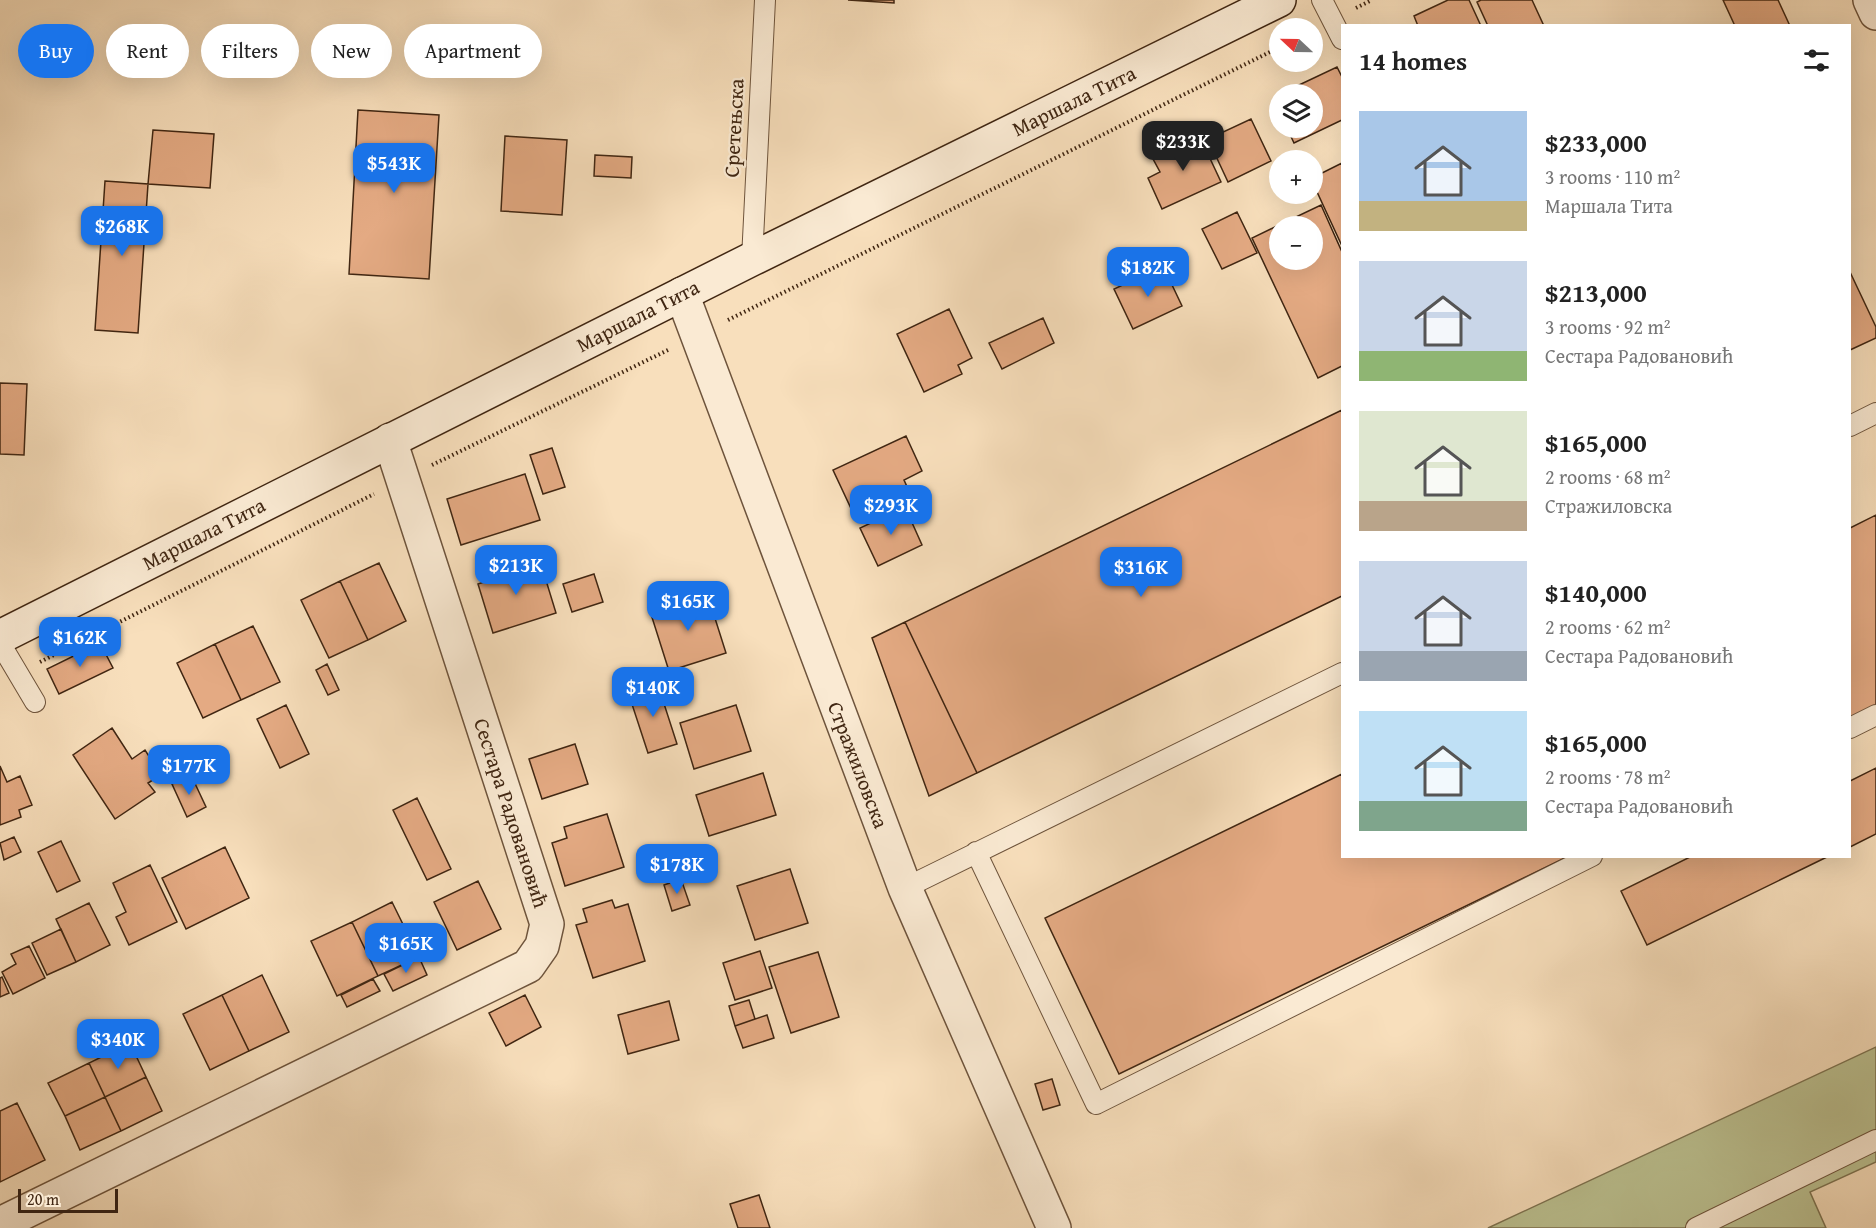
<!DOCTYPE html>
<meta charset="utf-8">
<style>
:root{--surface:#fff;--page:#f6f6f6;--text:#222;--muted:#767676;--accent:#1a73e8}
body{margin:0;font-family:"Gentium Book Plus",serif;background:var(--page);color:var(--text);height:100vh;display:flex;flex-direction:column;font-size:22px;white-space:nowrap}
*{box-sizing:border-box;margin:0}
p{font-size:20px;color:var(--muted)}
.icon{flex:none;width:33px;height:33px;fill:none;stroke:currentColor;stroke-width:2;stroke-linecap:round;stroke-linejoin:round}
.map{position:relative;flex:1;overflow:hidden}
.side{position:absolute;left:1341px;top:24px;width:510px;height:834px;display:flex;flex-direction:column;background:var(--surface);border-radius:0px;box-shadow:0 6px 24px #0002}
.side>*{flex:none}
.hud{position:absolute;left:18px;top:24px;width:570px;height:54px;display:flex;gap:12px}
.needle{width:39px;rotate:292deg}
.fabs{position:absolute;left:1269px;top:18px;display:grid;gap:12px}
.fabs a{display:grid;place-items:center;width:54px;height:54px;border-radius:50%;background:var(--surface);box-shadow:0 6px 24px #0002;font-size:30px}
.scale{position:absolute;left:18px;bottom:15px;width:100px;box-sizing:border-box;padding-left:6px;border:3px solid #402612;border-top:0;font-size:16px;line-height:21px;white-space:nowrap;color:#402612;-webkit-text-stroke:4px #faead3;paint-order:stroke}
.price{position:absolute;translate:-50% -51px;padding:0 14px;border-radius:12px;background:var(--accent);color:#fff;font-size:20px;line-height:39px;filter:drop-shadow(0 2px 3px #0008)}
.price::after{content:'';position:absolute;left:50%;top:36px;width:18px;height:14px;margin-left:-9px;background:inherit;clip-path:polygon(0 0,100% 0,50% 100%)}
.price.selected{background:#222;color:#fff}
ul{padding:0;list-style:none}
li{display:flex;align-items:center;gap:18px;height:150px;padding:0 18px}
li span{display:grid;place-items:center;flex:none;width:168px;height:120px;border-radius:0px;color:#555}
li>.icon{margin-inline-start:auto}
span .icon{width:72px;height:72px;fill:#fffc;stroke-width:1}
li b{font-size:26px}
h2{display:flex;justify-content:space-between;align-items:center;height:72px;padding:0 18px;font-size:26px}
.tag{padding:0 21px;border-radius:27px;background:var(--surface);box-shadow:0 6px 24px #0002;font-size:21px;line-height:54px}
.tag.selected{background:var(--accent);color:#fff}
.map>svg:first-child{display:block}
</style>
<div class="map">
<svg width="1876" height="1228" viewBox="0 0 1876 1228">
<rect width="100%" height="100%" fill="#f8dfbc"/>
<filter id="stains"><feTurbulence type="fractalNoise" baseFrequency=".00333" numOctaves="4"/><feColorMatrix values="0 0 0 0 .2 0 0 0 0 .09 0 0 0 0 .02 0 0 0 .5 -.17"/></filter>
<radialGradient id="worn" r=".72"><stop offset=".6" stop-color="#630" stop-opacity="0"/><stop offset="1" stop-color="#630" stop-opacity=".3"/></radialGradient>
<path fill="#bcc292" stroke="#7e7452" stroke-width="1.5" d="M1876,1047V1162L1810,1192L1826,1228H1488Z"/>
<path fill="#e4aa83" stroke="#402612" stroke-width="1.5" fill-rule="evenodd" d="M848,0H894V3Z
M1448,0H1469L1481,26H1418L1414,16Z
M1481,0H1532L1544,26H1488L1477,2Z
M1723,0H1778L1790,26H1735Z
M1337,67L1342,77V120L1294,143L1287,128H1312V94H1280Z
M358,110L439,115L429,279L349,274Z
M1251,119L1271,161L1228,182L1208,139Z
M153,130L214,134L210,188L148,184Z
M1199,135L1221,182L1162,209L1148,178L1160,172L1152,157Z
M505,136L567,140L562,215L501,211Z
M595,155L632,157L631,178L594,176Z
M1342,163V246L1312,181V178Z
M105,181L148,184L138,333L95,330Z
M1321,205L1342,252V366L1318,378L1252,238ZM1280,226H1312V260H1280Z
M1237,212L1257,253L1222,269L1202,229Z
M1163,266L1182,306L1133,329L1114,289Z
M1850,272L1876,327V338L1850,350Z
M949,309L972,358L958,365L962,374L924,392L897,334Z
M1043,318L1054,343L1002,369L989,343Z
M0,383L27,384L24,455L0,454Z
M1342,410V596L977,773L905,622Z
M906,436L922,471L904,480L909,491L855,517L833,470Z
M552,448L565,487L543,494L530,455Z
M525,474L540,520L461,545L447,499Z
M905,507L922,545L878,566L860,528Z
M1876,515V708L1850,721V528Z
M519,560L522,570L541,564L556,613L493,633L478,584L497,578L494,568Z
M379,563L406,621L368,640L340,581Z
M594,574L603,602L572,612L563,584Z
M340,581L368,640L329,658L301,600Z
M707,593L726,653L669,671L650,611Z
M905,622L977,773L929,796L872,638Z
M253,626L280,682L241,700L215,644Z
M100,643L113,668L59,694L47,669Z
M215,644L241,700L203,718L177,663Z
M327,664L339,690L328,695L316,670Z
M657,682L677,744L648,753L628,692Z
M286,705L309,754L280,768L257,719Z
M736,705L751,751L694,769L680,723Z
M112,728L132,759L145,750L161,775L148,783L155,792L115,819L73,755Z
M575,744L588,784L542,799L529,759Z
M0,766L7,782L20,776L32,805L19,810L21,817L0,825Z
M1876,768V834L1850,847V781Z
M763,773L776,815L709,836L696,795Z
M1342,774V856H1569L1119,1074L1045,918Z
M191,775L206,807L187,817L172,784Z
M417,798L451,869L427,880L393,810Z
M607,814L624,867L565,886L552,843L567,838L564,827Z
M14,837L21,852L4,860L0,843Z
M61,841L80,881L57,892L38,852Z
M225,847L249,898L186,929L162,878Z
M1692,856H1829L1647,945L1621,891Z
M150,865L177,922L129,945L116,917L126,912L113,883Z
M790,869L808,923L755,940L737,886Z
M681,879L690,905L672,911L664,885Z
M478,881L501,929L457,950L434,902Z
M612,900L615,908L628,904L645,961L593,978L576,925L587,922L583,909Z
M392,902L419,957L378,976L352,922Z
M89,903L110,945L76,962L56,919Z
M352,922L378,976L337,996L311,941Z
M61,929L76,962L47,975L32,943Z
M29,946L45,978L13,994L2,972L16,964L11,954Z
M760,951L772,988L735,1000L723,963Z
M818,952L839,1017L791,1033L769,967Z
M419,957L427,975L393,991L384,974Z
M262,975L289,1032L249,1051L222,995Z
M2,977L9,993L0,997V978Z
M373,979L380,991L347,1007L341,995Z
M222,995L249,1051L210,1070L183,1014Z
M525,995L541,1027L506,1046L489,1013Z
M749,1000L755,1019L735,1026L729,1006Z
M669,1001L679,1040L628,1054L618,1015Z
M767,1015L774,1038L743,1048L735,1026Z
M130,1043L146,1077L105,1097L89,1063Z
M89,1063L105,1097L65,1116L48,1083Z
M146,1077L162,1111L121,1131L105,1097Z
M1052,1079L1060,1105L1043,1110L1035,1084Z
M105,1097L121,1131L80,1150L65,1116Z
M17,1103L45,1160L0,1182V1111Z
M759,1195L770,1228H738L730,1204Z"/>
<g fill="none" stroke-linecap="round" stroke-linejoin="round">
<defs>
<path id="service" d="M1322,0L1342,39
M752,259L765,0
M1850,426L1876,413
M0,643L35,702
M1850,728L1876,715
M976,852L1096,1104L1592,856
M905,888L1342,673
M1696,1228L1876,1140"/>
<path id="minor" d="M1870,0L1876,13
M682,294L905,888L1054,1228
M0,1224L528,966L542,946L547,924L390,440"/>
<path id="secondary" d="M0,637L752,259L1279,0"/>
</defs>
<use href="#service" stroke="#6e543c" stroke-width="22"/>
<use href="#minor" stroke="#6e543c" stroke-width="36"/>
<use href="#secondary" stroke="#402612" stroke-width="36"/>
<path stroke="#402612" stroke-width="4" stroke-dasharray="1.5 3" stroke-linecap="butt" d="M1356,8L1372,0
M728,320L1280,47
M432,465L668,350
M40,662L374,494"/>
<use href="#service" stroke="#faead3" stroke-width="20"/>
<use href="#minor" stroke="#faead3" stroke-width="33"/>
<use href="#secondary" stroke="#faead3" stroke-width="33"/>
</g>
<g text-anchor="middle" stroke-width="4.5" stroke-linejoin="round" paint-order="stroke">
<g font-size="21" fill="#402612" stroke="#faead3">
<text transform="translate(1074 101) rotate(-26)" y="7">Маршала Тита</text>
<text transform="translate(734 128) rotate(-87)" y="7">Сретењска</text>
<text transform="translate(638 316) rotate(-27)" y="7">Маршала Тита</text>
<text transform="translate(204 534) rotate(-27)" y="7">Маршала Тита</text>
<text transform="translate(858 765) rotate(69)" y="7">Стражиловска</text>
<text transform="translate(511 813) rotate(72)" y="7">Сестара Радовановић</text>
</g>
</g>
<rect width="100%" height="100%" filter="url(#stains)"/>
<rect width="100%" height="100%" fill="url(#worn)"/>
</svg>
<div class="fabs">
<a><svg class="needle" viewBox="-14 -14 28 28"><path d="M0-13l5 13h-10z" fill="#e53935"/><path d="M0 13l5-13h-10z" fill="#767676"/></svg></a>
<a><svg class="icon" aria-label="layers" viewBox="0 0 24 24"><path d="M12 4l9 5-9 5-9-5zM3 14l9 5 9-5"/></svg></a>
<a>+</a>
<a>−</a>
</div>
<div class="scale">20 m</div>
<b class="price selected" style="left:1183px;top:172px">$233K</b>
<b class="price" style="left:394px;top:194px">$543K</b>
<b class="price" style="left:122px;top:257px">$268K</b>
<b class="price" style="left:1148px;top:298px">$182K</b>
<b class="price" style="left:891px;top:536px">$293K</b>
<b class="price" style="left:516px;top:596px">$213K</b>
<b class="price" style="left:1141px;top:598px">$316K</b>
<b class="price" style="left:688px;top:632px">$165K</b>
<b class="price" style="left:80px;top:668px">$162K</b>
<b class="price" style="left:653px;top:718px">$140K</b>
<b class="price" style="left:189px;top:796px">$177K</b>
<b class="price" style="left:677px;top:895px">$178K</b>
<b class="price" style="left:406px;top:974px">$165K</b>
<b class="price" style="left:118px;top:1070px">$340K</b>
<div class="hud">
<a class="tag selected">Buy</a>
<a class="tag">Rent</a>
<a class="tag">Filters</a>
<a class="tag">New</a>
<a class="tag">Apartment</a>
</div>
<section class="side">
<h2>14 homes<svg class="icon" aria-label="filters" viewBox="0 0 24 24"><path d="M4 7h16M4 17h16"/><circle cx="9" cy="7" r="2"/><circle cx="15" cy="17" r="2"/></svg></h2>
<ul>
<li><span style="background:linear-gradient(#a9c7e8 75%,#c2b280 0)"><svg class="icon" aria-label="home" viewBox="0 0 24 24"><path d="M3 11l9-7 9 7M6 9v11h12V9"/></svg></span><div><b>$233,000</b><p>3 rooms · 110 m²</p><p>Маршала Тита</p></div></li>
<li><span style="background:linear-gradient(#c9d6e8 75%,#8fb573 0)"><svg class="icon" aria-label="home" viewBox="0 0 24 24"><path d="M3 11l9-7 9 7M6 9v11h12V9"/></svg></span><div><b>$213,000</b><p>3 rooms · 92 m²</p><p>Сестара Радовановић</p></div></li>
<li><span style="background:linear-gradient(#dfe7d0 75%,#b9a48a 0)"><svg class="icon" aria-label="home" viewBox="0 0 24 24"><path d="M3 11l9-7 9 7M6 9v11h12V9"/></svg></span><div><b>$165,000</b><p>2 rooms · 68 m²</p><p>Стражиловска</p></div></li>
<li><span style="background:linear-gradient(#c9d6e8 75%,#9aa5b1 0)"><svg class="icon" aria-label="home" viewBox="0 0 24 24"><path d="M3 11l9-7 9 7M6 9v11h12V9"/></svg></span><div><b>$140,000</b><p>2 rooms · 62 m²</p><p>Сестара Радовановић</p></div></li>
<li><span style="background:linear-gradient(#bfe0f5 75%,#7fa58c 0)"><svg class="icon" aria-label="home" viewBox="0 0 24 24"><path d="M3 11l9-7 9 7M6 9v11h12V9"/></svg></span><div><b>$165,000</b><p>2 rooms · 78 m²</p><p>Сестара Радовановић</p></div></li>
</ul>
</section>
</div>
